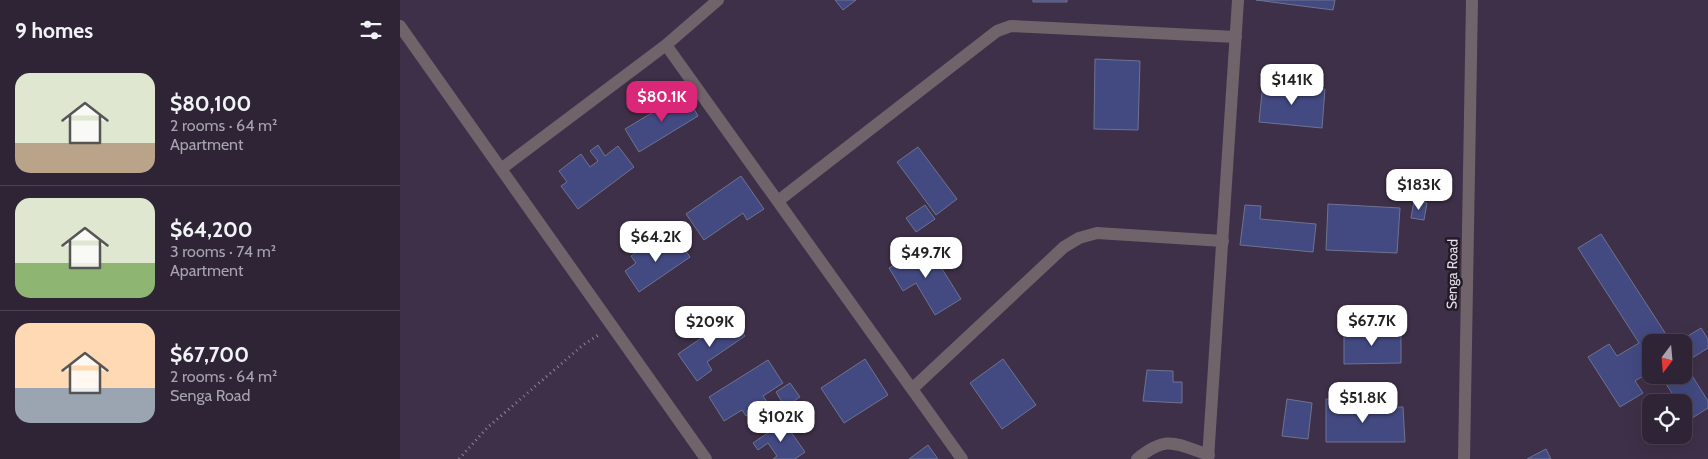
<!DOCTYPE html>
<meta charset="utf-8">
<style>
:root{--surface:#2e2436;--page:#362c3e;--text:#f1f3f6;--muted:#a7a4ad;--line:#494151;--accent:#db2777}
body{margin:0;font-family:Cabin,sans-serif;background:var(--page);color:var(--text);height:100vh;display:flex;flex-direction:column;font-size:19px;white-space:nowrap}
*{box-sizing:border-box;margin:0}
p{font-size:16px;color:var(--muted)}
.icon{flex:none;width:28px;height:28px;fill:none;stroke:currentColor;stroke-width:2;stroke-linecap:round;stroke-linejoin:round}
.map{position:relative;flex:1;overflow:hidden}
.details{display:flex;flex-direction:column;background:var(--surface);width:400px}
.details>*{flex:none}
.needle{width:32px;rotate:196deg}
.tools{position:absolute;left:1242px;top:334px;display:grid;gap:10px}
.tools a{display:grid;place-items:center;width:50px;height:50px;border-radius:10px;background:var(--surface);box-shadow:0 5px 20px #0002,0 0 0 1px var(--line);font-size:25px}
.price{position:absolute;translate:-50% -42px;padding:0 11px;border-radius:10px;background:#fff;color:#222;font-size:16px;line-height:32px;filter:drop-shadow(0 1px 2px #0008)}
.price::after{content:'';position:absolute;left:50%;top:30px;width:15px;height:11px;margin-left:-8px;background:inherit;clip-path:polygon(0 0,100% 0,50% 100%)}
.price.active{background:var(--accent);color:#fff}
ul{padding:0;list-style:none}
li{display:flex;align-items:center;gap:15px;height:125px;padding:0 15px}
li+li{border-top:1px solid var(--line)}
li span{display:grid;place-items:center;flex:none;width:140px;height:100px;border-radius:15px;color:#555}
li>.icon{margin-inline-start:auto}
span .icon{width:60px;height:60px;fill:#fffc;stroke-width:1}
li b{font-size:21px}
h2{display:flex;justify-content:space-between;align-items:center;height:60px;padding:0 15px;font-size:21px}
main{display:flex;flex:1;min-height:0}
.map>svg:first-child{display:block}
</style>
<main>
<section class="details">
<h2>9 homes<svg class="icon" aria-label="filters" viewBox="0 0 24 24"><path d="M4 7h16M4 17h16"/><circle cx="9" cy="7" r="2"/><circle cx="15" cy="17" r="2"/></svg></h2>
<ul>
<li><span style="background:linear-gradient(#dfe7d0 70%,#b9a48a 0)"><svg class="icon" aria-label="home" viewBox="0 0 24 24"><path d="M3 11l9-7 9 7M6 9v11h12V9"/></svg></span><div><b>$80,100</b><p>2 rooms · 64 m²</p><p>Apartment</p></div></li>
<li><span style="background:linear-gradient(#dfe7d0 65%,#8fb573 0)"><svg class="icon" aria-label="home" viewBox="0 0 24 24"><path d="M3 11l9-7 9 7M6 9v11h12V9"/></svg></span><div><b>$64,200</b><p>3 rooms · 74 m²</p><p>Apartment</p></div></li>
<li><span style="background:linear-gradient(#ffd9b3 65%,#9aa5b1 0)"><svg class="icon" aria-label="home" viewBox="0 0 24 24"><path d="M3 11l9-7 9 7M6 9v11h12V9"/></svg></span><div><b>$67,700</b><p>2 rooms · 64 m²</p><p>Senga Road</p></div></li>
</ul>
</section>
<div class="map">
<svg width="1308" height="459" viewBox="0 0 1308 459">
<rect width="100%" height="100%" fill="#3e3048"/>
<path fill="#434a82" stroke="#6e7390" d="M435,0H456L443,10Z
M633,0H667V2H633Z
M856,0H935L933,10Z
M695,59L740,61L738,130L694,129Z
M863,83L925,89L922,128L859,122Z
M285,93L298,116L239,152L225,129Z
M198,145L205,156L218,146L234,167L178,209L161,186L167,182L159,171L181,154L190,167L198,161L190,151Z
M518,147L557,199L536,215L497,162Z
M341,176L364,209L347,220L343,213L304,240L286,214Z
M1014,201L1027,203L1024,220L1011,218Z
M928,204L1000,208L997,253L926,250Z
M525,205L535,219L516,232L506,218Z
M845,205L861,206L860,219L916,224L913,252L840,245Z
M1201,234L1271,342H1251V371L1235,381L1243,393L1220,407L1188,357L1209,344L1217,356L1239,343L1178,248Z
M275,235L290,257L239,292L225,271L236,263L231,256L244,247L248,253Z
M527,245L561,299L535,315L516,283L503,291L489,268Z
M332,317L345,336L307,362L312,370L297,381L278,354Z
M1301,328L1308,339V348L1284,363L1308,401V408L1289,420L1284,412V402H1278L1260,375H1284V342H1278Z
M944,331H1001V363L944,364Z
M465,359L488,395L444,423L421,388Z
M603,359L636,405L602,429L570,383Z
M368,360L383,383L363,396L368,403L346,416L342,410L324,421L309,397Z
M747,370L773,371V382H782V403L743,401Z
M390,383L400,397L385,407L376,392Z
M887,399L912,403L908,439L882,436Z
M926,399H953V413H985V407H1003L1005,442H926Z
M384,422L405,452L395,459H373L377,456L368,443L358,450L353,443Z
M528,445L538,459H509Z
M1146,449L1151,459H1127Z"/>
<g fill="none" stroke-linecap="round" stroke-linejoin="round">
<path stroke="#8f8497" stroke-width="3" stroke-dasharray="1 4" stroke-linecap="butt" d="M59,459L87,428L183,345L200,334"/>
<path stroke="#70636a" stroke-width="12" d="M0,26L306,459
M266,45L562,459
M101,169L266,45L318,0
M378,201L597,31L611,26L836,37
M512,389L664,247L679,238L697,233L823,241
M737,459C767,434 776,444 809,455
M808,459L838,0
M1064,459L1072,0"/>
</g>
<g text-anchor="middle" stroke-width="5" stroke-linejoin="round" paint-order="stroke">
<g font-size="14" fill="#e5ddec" stroke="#211b26">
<text transform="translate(1052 274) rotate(-89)" y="5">Senga Road</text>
</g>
</g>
</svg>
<div class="tools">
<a><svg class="needle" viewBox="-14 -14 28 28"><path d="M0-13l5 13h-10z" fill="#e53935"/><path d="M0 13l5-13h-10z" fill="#a7a4ad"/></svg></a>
<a><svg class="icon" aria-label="locate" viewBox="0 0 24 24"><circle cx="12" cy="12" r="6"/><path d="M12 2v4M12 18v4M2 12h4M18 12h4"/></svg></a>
</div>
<b class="price" style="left:892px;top:106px">$141K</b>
<b class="price active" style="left:262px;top:123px">$80.1K</b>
<b class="price" style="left:1019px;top:211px">$183K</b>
<b class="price" style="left:256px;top:263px">$64.2K</b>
<b class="price" style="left:526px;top:279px">$49.7K</b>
<b class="price" style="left:972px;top:347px">$67.7K</b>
<b class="price" style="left:310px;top:348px">$209K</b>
<b class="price" style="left:963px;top:424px">$51.8K</b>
<b class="price" style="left:381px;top:443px">$102K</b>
</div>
</main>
